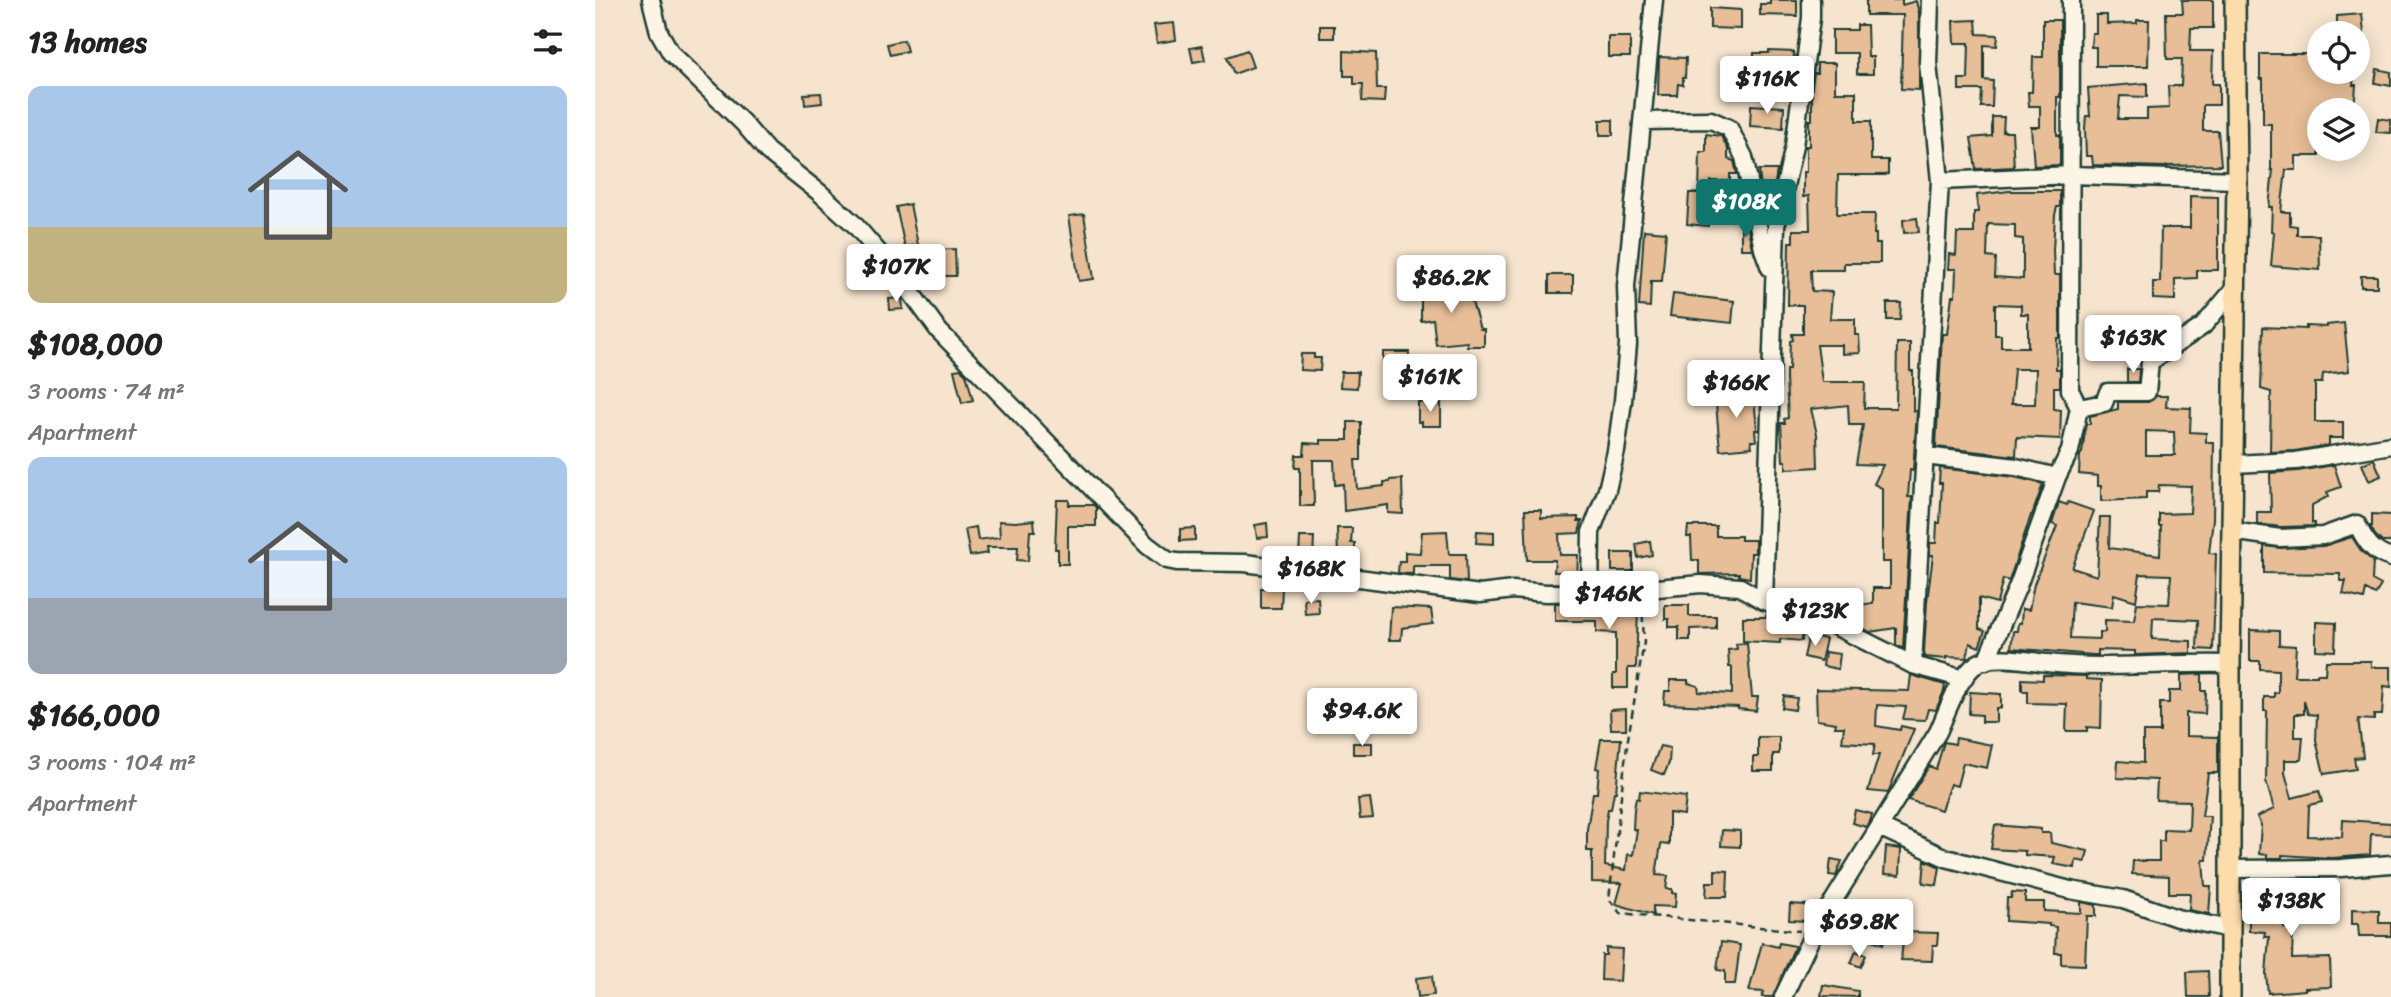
<!DOCTYPE html>
<meta charset="utf-8">
<style>
:root{--surface:#fff;--page:#f2f2f2;--text:#222;--muted:#767676;--accent:#0f766e}
body{margin:0;font-family:Sriracha,sans-serif;background:var(--page);color:var(--text);height:100vh;display:flex;flex-direction:column;font-size:26px;white-space:nowrap}
*{box-sizing:border-box;margin:0}
p{font-size:23px;color:var(--muted)}
.icon{flex:none;width:38px;height:38px;fill:none;stroke:currentColor;stroke-width:2;stroke-linecap:round;stroke-linejoin:round}
.map{position:relative;flex:1;overflow:hidden}
.sheet{display:flex;flex-direction:column;background:var(--surface);width:595px}
.sheet>*{flex:none}
.buttons{position:absolute;left:1712px;top:21px;display:grid;gap:14px}
.buttons a{display:grid;place-items:center;width:63px;height:63px;border-radius:50%;background:var(--surface);box-shadow:0 4px 18px #0003;font-size:35px}
.price{position:absolute;translate:-50% -60px;padding:0 16px;border-radius:7px;background:#fff;color:#222;font-size:23px;line-height:46px;filter:drop-shadow(0 2px 4px #0008)}
.price::after{content:'';position:absolute;left:50%;top:42px;width:21px;height:16px;margin-left:-10px;background:inherit;clip-path:polygon(0 0,100% 0,50% 100%)}
.price.active{background:var(--accent);color:#fff}
ul{padding:0;list-style:none}
li{display:grid;align-content:center;gap:14px;height:371px;padding:0 28px}
li span{display:grid;place-items:center;height:217px;border-radius:14px;color:#555}
li>.icon{margin-inline-start:auto}
span .icon{width:126px;height:126px;fill:#fffc;stroke-width:1}
li b{font-size:30px}
h2{display:flex;justify-content:space-between;align-items:center;height:84px;padding:0 28px;font-size:30px}
main{display:flex;flex:1;min-height:0}
.map>svg:first-child{display:block}
</style>
<main>
<section class="sheet">
<h2>13 homes<svg class="icon" aria-label="filters" viewBox="0 0 24 24"><path d="M4 7h16M4 17h16"/><circle cx="9" cy="7" r="2"/><circle cx="15" cy="17" r="2"/></svg></h2>
<ul>
<li><span style="background:linear-gradient(#a9c7e8 65%,#c2b280 0)"><svg class="icon" aria-label="home" viewBox="0 0 24 24"><path d="M3 11l9-7 9 7M6 9v11h12V9"/></svg></span><div><b>$108,000</b><p>3 rooms · 74 m²</p><p>Apartment</p></div></li>
<li><span style="background:linear-gradient(#a9c7e8 65%,#9aa5b1 0)"><svg class="icon" aria-label="home" viewBox="0 0 24 24"><path d="M3 11l9-7 9 7M6 9v11h12V9"/></svg></span><div><b>$166,000</b><p>3 rooms · 104 m²</p><p>Apartment</p></div></li>
</ul>
</section>
<div class="map">
<svg width="1796" height="997" viewBox="0 0 1796 997">
<rect width="100%" height="100%" fill="#f6e4ce"/>
<filter id="ink" filterUnits="userSpaceOnUse"><feTurbulence type="fractalNoise" baseFrequency=".0143" numOctaves="2"/><feDisplacementMap in="SourceGraphic" scale="14" xChannelSelector="R" yChannelSelector="G"/><feConvolveMatrix kernelMatrix="1 2 1 2 8 2 1 2 1" color-interpolation-filters="sRGB"/></filter>
<g filter="url(#ink)">
<path fill="#e7be97" stroke="#1f3d34" stroke-width="2" fill-rule="evenodd" d="M1175,0H1202V16L1165,15V4H1175Z
M1271,0H1307V5L1321,1L1324,13V90L1306,89L1308,15H1271Z
M1587,0H1618V28H1596L1595,51H1618L1617,84H1624V105H1608V131H1623L1626,165L1572,166V167L1498,165L1497,156H1491L1490,128L1491,116H1495L1493,88L1552,83V97L1525,96L1523,119H1552V109L1574,108L1573,86H1586L1587,59H1572L1571,13H1588Z
M1115,8L1146,10V29L1115,28Z
M1767,14L1769,33H1742V16Z
M1501,15H1512V24L1542,23V20H1554L1553,66H1501V47H1496L1497,33H1501Z
M1381,20L1382,34L1403,35L1402,46L1389,45V80L1398,81L1397,107H1386L1387,90H1364V79H1373L1374,43H1359L1358,21Z
M1448,20H1465V97H1462V135H1465V165L1439,166L1436,127H1445V106H1434L1433,92H1437L1438,57H1448Z
M579,23L581,40L562,43L559,25Z
M1262,25H1272L1273,57H1278V74H1262V53H1237V30H1262Z
M725,26H739V38H725Z
M1013,37H1035V57H1013Z
M309,40L312,51L295,55L292,44Z
M607,46L610,60L598,62L595,48Z
M652,50L658,67L639,74L632,57Z
M749,51L781,53L782,89H790L789,102L767,101L768,84H759V76H749Z
M1174,51L1199,52L1198,74L1173,73V67H1159V53H1174Z
M1665,54H1724V72L1759,76L1758,85H1761L1759,110H1724V156H1701V170H1691L1686,212H1695V225L1702,226V235H1724L1725,270L1676,266L1679,232L1676,231L1677,207H1674L1678,170H1676V124H1668V79H1665Z
M1064,57L1091,58L1090,78H1088V85L1083,84L1082,95H1063Z
M1222,63H1240V92H1261V121H1276V160H1293V174L1290,175H1243L1242,214H1280L1279,234H1281V244H1285V263H1249V270H1216L1217,291L1237,292L1235,319H1260V335H1264L1265,353L1247,354V345H1222L1227,382H1270L1269,408H1301L1302,343H1315V371H1318V411H1322L1318,471L1315,470L1313,497H1317L1308,648L1301,645V628L1275,632L1268,628L1264,605L1278,603V588H1295V562H1287V488L1279,484L1288,465L1261,464L1268,425H1254L1253,405L1216,409L1222,434L1223,467L1191,469V461H1188L1186,423H1190L1189,419L1193,418L1191,380V370H1194L1195,341L1198,340L1197,334H1208V305H1193L1194,242H1198V230H1215L1214,196L1208,197V172H1211V146H1214V120H1217V87L1219,73H1222Z
M1782,69L1796,72V86L1780,83Z
M226,93L227,103L210,105L209,94Z
M1156,105L1189,107L1188,128L1155,126Z
M1397,117H1409L1408,132H1417L1419,167L1381,169L1376,138L1397,136Z
M1783,118L1796,120V133L1781,132Z
M1005,120H1018V135H1005Z
M1111,134L1126,136L1133,149V159L1139,161L1142,174H1135V181H1116L1113,226L1092,224L1094,193H1104L1105,152H1111Z
M1164,170H1182L1179,189H1166Z
M1414,191H1465V207H1462L1460,215L1458,250L1459,275H1465V338H1462L1461,369H1465V387H1459V409L1466,410L1465,439L1422,437L1421,456L1341,447L1347,334H1352L1357,296H1360L1361,269H1353L1354,254L1361,255L1362,233H1379V212H1383L1382,195ZM1393,224L1420,225V238L1428,239V279L1400,277L1401,258L1392,257ZM1400,304L1426,305V314H1433V347H1406V335H1400ZM1419,369H1441L1440,404H1416Z
M1595,196L1623,197V270H1602V278L1580,279V300L1558,299V282H1565L1566,228H1595Z
M315,204L323,245L310,247L301,207Z
M489,214L499,279L484,281L474,216Z
M1322,218L1324,232L1309,233L1308,220Z
M1146,228H1153L1157,249H1146Z
M1049,230L1071,232L1067,281H1056L1055,307L1044,306Z
M360,249L361,276H340L339,250Z
M954,275H978V293H954Z
M1766,276H1782V287H1766Z
M826,282H841L840,288H873L885,329H889V346H872V342L841,345L838,319L826,321Z
M1078,294L1139,301L1137,323L1075,316Z
M307,298L308,309L295,310L294,299Z
M1292,303H1306L1305,320H1292Z
M1749,323L1754,371L1728,374L1727,383H1720V422H1748V438H1734V445L1700,451L1675,452L1676,392L1666,389L1668,327L1711,329V326L1732,327V325Z
M788,352H814L813,369L788,368Z
M706,354H719V358H726L725,371L705,370Z
M366,369L371,374L378,400L367,403L359,370Z
M1532,369H1544L1543,382H1532Z
M746,372H763L762,388L745,387Z
M1131,391V395L1156,392V398H1159L1162,430H1160L1161,441H1156L1157,447L1125,450L1120,392Z
M1561,396H1572L1571,407L1596,408L1595,432L1611,433V442H1619L1618,519L1614,553L1621,554L1618,650L1602,649L1603,620L1558,618L1557,639L1596,641V653L1540,655V651L1503,650V655H1498L1416,648L1418,631H1422L1423,623H1426L1427,609L1434,610L1439,584L1462,526L1457,524L1464,502L1472,505L1473,502L1499,511L1477,568L1502,576L1505,517H1515L1514,548L1565,555L1566,526H1564V514L1595,513L1596,486L1564,485L1563,492H1551V499L1506,501V486H1503V476L1484,474L1485,455L1487,453L1491,424H1495V416L1523,409V402H1553ZM1551,431L1579,432L1580,455H1551ZM1545,574L1576,575L1574,604L1542,603L1539,621L1510,620V632H1505V639L1475,638L1477,602L1517,607L1519,594L1541,601Z
M823,402L846,403V426H827V422H823Z
M753,422H766V460H760L762,489L789,486V482H795V480L807,479L808,514L793,513V505L749,511L748,484L740,485L739,460H718L719,506H705V468H700L701,455H709L710,443L726,444V440H753Z
M1779,459L1786,476L1774,481L1767,464Z
M1739,465L1746,487L1732,492L1734,496L1717,505V523H1720V526L1686,527L1662,524V512H1676L1675,473L1703,471Z
M1345,468L1419,477L1448,484L1437,515H1436L1414,581L1408,579L1402,603L1384,598V629L1390,631L1384,647L1375,643L1372,658L1351,657V659L1330,657L1329,652L1332,602L1338,555H1335V543H1341L1342,523H1345L1347,483H1344Z
M462,500H474V505H499L501,508V526H473V564H463V549H460Z
M930,510H946V518L983,517V521H987L984,533L964,534L965,555H983L982,577H968L969,572H959L960,560H932Z
M1777,514L1796,515V542H1787L1780,535L1775,526H1777Z
M439,520L440,531H435L433,561L422,560L423,547H392L393,553L375,556L370,529L381,527L383,540L405,537L404,521L421,522Z
M672,523L673,537L662,538L660,525Z
M1093,526H1121V536H1146V540H1160V553H1156L1155,578L1144,576V573L1104,574V560H1097L1096,537H1092Z
M600,528V540L585,541V529Z
M742,528H757L756,543H760V556L743,557Z
M852,531L854,554H871L872,582L855,580V566H818V574L803,573L804,561H810V552L825,553L827,532Z
M882,531L899,532V544L881,543Z
M705,537H719L718,558L704,557Z
M1757,537L1767,552L1778,561L1777,580L1786,585L1780,595L1771,590L1769,599L1748,594L1751,581H1745V574L1669,573V546L1685,548L1728,546Z
M1055,541L1057,555L1043,558L1041,544Z
M1017,553H1038V571H1017Z
M666,588H687L686,608H666Z
M723,598L724,613L710,614L709,599Z
M960,603H1031V609H1043L1041,668H1033V688H1018V674H1021V633L1002,632V621H960Z
M1070,605H1094V616H1121V628L1095,629V640H1084V627H1074V619H1070Z
M796,607L836,609L838,624L807,628L806,640H794Z
M1172,613L1208,628L1207,641L1185,639V643L1148,641V617H1171Z
M1721,622L1741,623L1740,651L1721,650Z
M1655,630L1684,631V645L1701,646L1699,676H1722V674H1730L1731,661H1776V667H1796V687L1789,686L1787,715H1779V720L1763,719L1768,757L1759,758L1761,769L1729,774L1721,740L1722,715L1713,714L1709,701V714H1700V737H1708L1706,760H1690V773L1697,798L1724,791L1727,802L1714,805L1713,836L1747,837L1748,820L1796,823V835L1776,834L1775,855L1737,858L1687,855V858H1672V855L1664,854L1666,825L1662,817L1679,809L1671,781L1672,711H1669V697H1679V693H1683V670L1665,669V661H1655Z
M1214,635L1231,639L1226,661L1209,657Z
M1152,643L1157,697H1163L1161,711L1143,709V707L1069,704L1070,691H1075V680H1093V683L1103,686L1104,692L1137,694V667H1134L1133,650L1142,649L1141,644Z
M1230,652L1245,654L1243,669L1228,666Z
M1607,674V691H1611L1610,714L1591,713V736L1623,737V773H1613L1607,816H1615L1612,860H1608L1610,886H1616L1614,914L1594,910L1595,893H1574V876L1537,874L1538,861H1564V841H1569V829L1594,830L1595,801L1561,800L1562,780L1522,778L1523,761L1548,763V732H1565V703H1574V691H1586V675Z
M1316,675L1350,685L1349,691L1341,710L1333,709L1330,720L1308,719L1311,707L1282,705L1281,726L1305,730L1306,726L1319,729L1293,793L1273,791L1284,755H1278L1280,744L1247,742L1249,727H1240L1241,723L1222,720L1221,689L1314,691Z
M1448,675L1491,676V679L1507,680L1506,728L1492,727V731H1471L1472,704L1433,703V691H1427V679L1448,680Z
M1375,692L1406,694V708H1401V722H1387V715L1374,714Z
M1189,696L1202,698L1200,710L1187,708Z
M1031,709V729H1016L1015,710Z
M1163,737H1184V754H1178V771H1158V757H1163Z
M1361,738L1397,745L1392,768L1368,763L1362,786L1355,784L1346,810L1313,800L1334,766L1341,769L1349,742L1360,744Z
M1006,739H1026L1021,792H1019L1016,809H1013L1011,821L1010,866L1031,870L1033,854L1038,855L1042,830L1038,829L1039,809L1041,798L1044,799L1045,791L1091,797L1089,815L1074,813V845L1066,844L1061,875L1073,876L1071,889H1077V893L1081,894L1080,907L1058,906V915L1021,904L1027,883L997,882V851H992V829L998,793H1002L1004,769L1001,768Z
M758,743H777V754H758Z
M1065,746L1075,748L1074,763L1069,775L1056,770Z
M775,798L778,818L765,819L763,799Z
M1260,810L1277,814L1276,819L1272,827L1257,823Z
M1400,825L1446,829V833H1455L1456,843L1493,851L1490,862L1481,860L1480,868L1458,864L1460,857L1430,855V851L1396,849Z
M1127,830L1145,831V847L1126,846Z
M1291,847L1306,849L1305,875L1289,874Z
M1236,859L1247,861L1241,876L1234,875Z
M1330,860L1345,867L1342,885L1328,883Z
M1120,870L1133,871L1132,897H1111L1112,882H1120Z
M1685,880L1743,882L1744,904L1724,905L1723,896L1685,894L1684,919H1689V928H1698L1697,959L1735,958L1736,987L1710,988V990L1673,993L1671,974L1674,937H1669L1670,932L1654,931V919L1660,920L1661,905H1666L1667,885L1685,886Z
M1417,892L1430,893V902H1449V911L1486,913V902L1501,905V916H1492L1490,965L1466,964V953H1460L1461,927L1454,926V924L1411,921L1412,898H1416Z
M1195,904L1211,905V921L1194,920Z
M1757,909L1784,910V923H1796V936H1764L1763,924H1757Z
M1281,927L1292,930L1288,944L1277,940Z
M1309,932L1343,933L1342,945H1338L1337,961L1306,960Z
M1126,942L1145,945L1140,984H1130V971L1122,970Z
M1167,943L1183,947L1184,943L1200,946L1178,997H1167L1169,992L1154,991Z
M1011,948L1027,949L1025,981L1006,980L1007,955H1011Z
M1261,951L1271,955L1266,967L1256,963Z
M1613,971L1614,997H1593L1592,972Z
M837,976L839,995L823,997L821,978Z
M1228,985L1263,991V997L1226,996Z"/>
<g fill="none" stroke-linecap="round" stroke-linejoin="round">
<defs>
<path id="minor" d="M56,0L64,32L76,53L148,123L172,151L225,193L259,224L304,276L344,331L552,545L572,560L582,562L650,563L885,594L918,590L951,593L1030,591L1106,584L1145,587L1169,601L1218,615L1318,665L1369,679
M1048,121L1116,120L1134,128L1149,157L1168,249L1175,268
M1345,181L1476,175L1642,180
M1484,408L1509,403L1513,392H1552L1555,362L1608,326L1640,288
M1330,456L1421,467L1462,477L1475,451L1484,408L1475,390L1476,0
M1638,464L1701,461L1796,445
M1637,531L1685,538L1728,536L1762,524C1770,541 1778,553 1796,558
M995,592L996,532L1012,490L1021,451L1028,401L1033,344L1031,286L1059,0
M1169,601L1181,226L1199,146L1216,18V0
M1391,661L1423,586L1462,477
M1318,665L1345,181L1333,63L1335,0
M1284,827L1351,858L1475,890L1528,899L1582,918L1635,929
M1635,869L1746,868L1796,864
M1188,997L1219,932L1343,732C1352,712 1364,675 1383,663C1398,654 1435,661 1452,663C1513,670 1574,662 1635,664"/>
<path id="major" d="M1635,997V664L1642,180L1640,0"/>
</defs>
<use href="#minor" stroke="#1f3d34" stroke-width="21"/>
<use href="#major" stroke="#1f3d34" stroke-width="24"/>
<path stroke="#1f3d34" stroke-width="2.5" stroke-dasharray="7 5" stroke-linecap="butt" d="M1047,603L1049,642L1032,745L1014,899L1025,913L1205,931"/>
<use href="#minor" stroke="#fcf5e5" stroke-width="16"/>
<use href="#major" stroke="#fddcac" stroke-width="19"/>
</g>
</g>
</svg>
<div class="buttons">
<a><svg class="icon" aria-label="locate" viewBox="0 0 24 24"><circle cx="12" cy="12" r="6"/><path d="M12 2v4M12 18v4M2 12h4M18 12h4"/></svg></a>
<a><svg class="icon" aria-label="layers" viewBox="0 0 24 24"><path d="M12 4l9 5-9 5-9-5zM3 14l9 5 9-5"/></svg></a>
</div>
<b class="price" style="left:1172px;top:116px">$116K</b>
<b class="price active" style="left:1151px;top:239px">$108K</b>
<b class="price" style="left:301px;top:304px">$107K</b>
<b class="price" style="left:856px;top:315px">$86.2K</b>
<b class="price" style="left:1538px;top:375px">$163K</b>
<b class="price" style="left:835px;top:414px">$161K</b>
<b class="price" style="left:1141px;top:420px">$166K</b>
<b class="price" style="left:716px;top:606px">$168K</b>
<b class="price" style="left:1014px;top:631px">$146K</b>
<b class="price" style="left:1220px;top:648px">$123K</b>
<b class="price" style="left:767px;top:748px">$94.6K</b>
<b class="price" style="left:1696px;top:938px">$138K</b>
<b class="price" style="left:1264px;top:959px">$69.8K</b>
</div>
</main>
